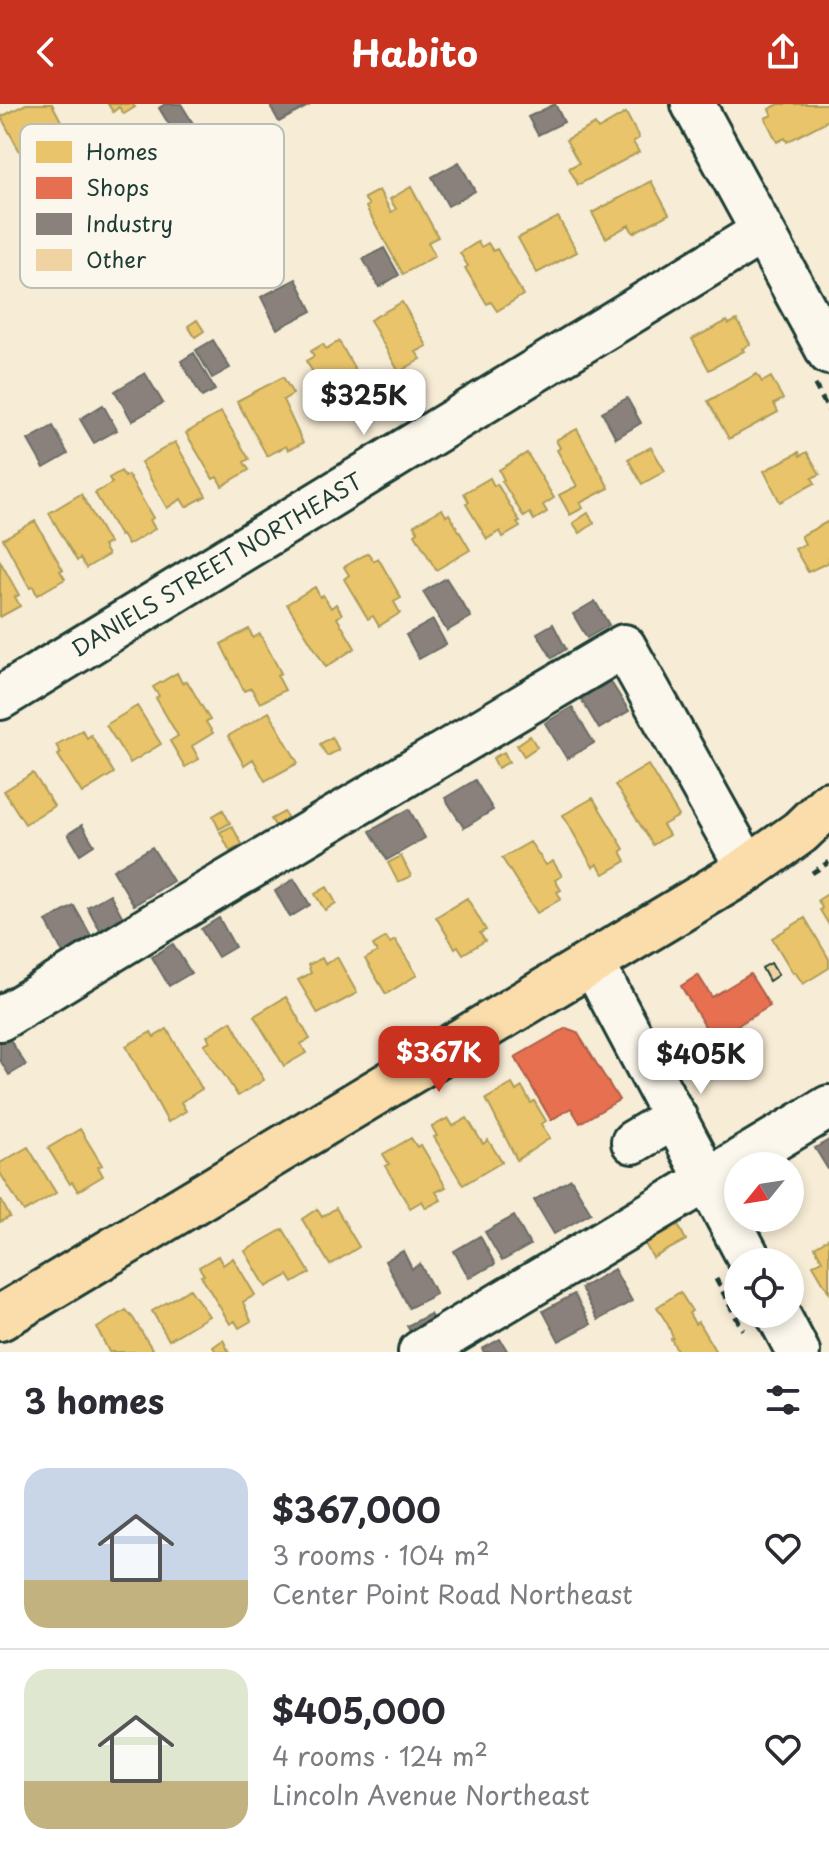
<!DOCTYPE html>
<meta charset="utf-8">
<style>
:root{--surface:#fff;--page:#f2f2f3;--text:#2b2b33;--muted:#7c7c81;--line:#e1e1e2;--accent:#c8321e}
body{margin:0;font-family:"Playpen Sans",sans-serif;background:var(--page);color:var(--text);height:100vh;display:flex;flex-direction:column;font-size:30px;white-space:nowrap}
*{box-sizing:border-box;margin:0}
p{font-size:26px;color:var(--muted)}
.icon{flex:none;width:44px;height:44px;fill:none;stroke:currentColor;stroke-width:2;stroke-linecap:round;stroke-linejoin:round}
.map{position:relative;height:1248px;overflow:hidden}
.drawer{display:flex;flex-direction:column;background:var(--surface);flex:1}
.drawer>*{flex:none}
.needle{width:52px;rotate:240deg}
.tools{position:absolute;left:724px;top:1048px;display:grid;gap:16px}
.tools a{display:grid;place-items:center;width:80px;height:80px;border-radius:50%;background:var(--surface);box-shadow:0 4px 12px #0003;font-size:40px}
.price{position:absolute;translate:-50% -68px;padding:0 18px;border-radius:16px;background:#fff;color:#222;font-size:26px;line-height:52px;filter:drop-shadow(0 2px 4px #0008)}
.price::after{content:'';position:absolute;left:50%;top:48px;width:24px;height:18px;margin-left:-12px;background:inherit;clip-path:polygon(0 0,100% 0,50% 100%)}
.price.selected{background:var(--accent);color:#fff}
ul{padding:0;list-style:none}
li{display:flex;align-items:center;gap:24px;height:200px;padding:0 24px}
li+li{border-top:2px solid var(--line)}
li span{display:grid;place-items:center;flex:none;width:224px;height:160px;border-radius:24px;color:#555}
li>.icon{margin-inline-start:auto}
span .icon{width:96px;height:96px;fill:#fffc;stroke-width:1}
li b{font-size:34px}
h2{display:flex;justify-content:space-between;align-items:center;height:96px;padding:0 24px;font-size:34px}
header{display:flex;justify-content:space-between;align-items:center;height:104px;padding:0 24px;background:var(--accent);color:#fff;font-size:36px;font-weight:700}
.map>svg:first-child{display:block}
</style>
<header><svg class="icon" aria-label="back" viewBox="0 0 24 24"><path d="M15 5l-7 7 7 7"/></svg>Habito<svg class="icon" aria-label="share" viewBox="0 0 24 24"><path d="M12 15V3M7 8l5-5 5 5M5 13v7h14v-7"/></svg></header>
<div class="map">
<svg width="829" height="1248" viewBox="0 0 829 1248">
<rect width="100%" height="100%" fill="#f7ecd6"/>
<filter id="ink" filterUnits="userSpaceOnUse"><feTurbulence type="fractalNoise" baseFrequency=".0125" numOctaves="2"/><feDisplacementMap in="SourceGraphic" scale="16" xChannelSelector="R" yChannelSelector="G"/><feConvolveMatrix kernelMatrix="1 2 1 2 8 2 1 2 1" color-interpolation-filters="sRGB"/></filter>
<g filter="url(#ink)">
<path fill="#e9c46a" stroke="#ac9c5a" stroke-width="2" d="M26,0H52L84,60L39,83L1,13Z
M108,0H132L135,3L124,10L119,3L113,8Z
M779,0H829V16L787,38L785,34L777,38L765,14L772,11L769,5Z
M626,9L639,34L633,38L639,48L578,81L569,64L579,59L566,36L595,20L598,25Z
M651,77L669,110L633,129L629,121L606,134L592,109Z
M411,83L438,133L428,138L435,152L403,170L366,103L369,101L364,94L379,86L391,108L396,105L390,95Z
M558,113L577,148L537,169L518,134Z
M478,138L481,143L488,139L493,147L497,145L523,191L497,207L491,198L487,200L465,164L468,162L460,149Z
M402,198L427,242L416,248L421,255L399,268L370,216Z
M197,216L204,227L195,233L188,222Z
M737,216L750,240L742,245L744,247L709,266L692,235L727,217L729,220Z
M339,237L367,287L341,303L335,293L330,295L306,257L314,252L311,247L323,240L326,245Z
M757,270L762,278L771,273L783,295L774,300L778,308L729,335L708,297Z
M283,273L293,290L283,296L303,339L288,346L286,342L267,352L237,297Z
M221,308L249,355L244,358L249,366L222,382L217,373L213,375L186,329Z
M577,325L609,384L580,399L583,404L570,411L559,391L577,382L557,346L560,344L556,336Z
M175,338L206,392L186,403L181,395L167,404L141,358Z
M651,343L665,367L642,380L628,355Z
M799,348L800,352L807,348L820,370L812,374L815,379L780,398L764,367Z
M527,349L554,394L543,401L547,408L534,416L530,409L524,413L502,377L504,376L499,366Z
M121,367L125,373L128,371L153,414L150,416L155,425L128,441L122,431L120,432L95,389L112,379L109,374Z
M490,374L494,382L497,380L520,418L517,419L520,423L503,433L500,427L487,435L466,400L469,398L464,389Z
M81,390L109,439L103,442L108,451L86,464L80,454L77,457L49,409Z
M442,405L446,412L449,410L470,446L436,466L415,430L418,428L414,421Z
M588,409L594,419L580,429L573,419Z
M35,417L63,466L60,467L65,475L37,491L33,482L30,484L3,435Z
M829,417V458L808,468L795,445L805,440L801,432Z
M368,449L374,457L378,454L401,494L394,498L400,509L379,522L373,512L368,515L344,475L349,471L344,463Z
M0,457L19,491L15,493L20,502L0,513Z
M315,483L320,493L323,491L331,504L336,500L342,510L337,514L355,544L326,563L287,500Z
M249,525L253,534L260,530L281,569L277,571L285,586L260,599L251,584L244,587L221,540Z
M177,569L182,579L187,577L210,616L206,618L213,629L192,642L199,655L185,663L170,637L178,632L156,594L159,592L153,583Z
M137,602L161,640L130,659L106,621Z
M269,608L298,659L265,677L253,655L244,661L228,632Z
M82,626L87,634L91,631L114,669L82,689L58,651L61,649L56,641Z
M530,632L537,643L524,652L517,641Z
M332,633L339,646L327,652L320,640Z
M504,648L509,658L498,664L493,654Z
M648,661L679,712L663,721L669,731L653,741L615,681Z
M33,669L54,702L25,720L4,687Z
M593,694L624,745L621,747L626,757L604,770L597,760L593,763L563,711Z
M223,706L230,719L219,725L213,712Z
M284,708L290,719L278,726L271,715Z
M232,722L242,740L230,747L220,728Z
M530,738L546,761L553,757L562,772L555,776L561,786L557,788L561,795L537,809L502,754Z
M401,752L411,772L398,778L388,759Z
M327,783L336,799L325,806L315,790Z
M829,789V821L820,806L822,804L818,796Z
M467,794L486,826L480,829L485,837L463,850L458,842L455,844L436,813Z
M805,814L829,855V864L803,880L795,868L793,869L772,834Z
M386,833L390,839L395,836L417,871L386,890L365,855L377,848L373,841Z
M337,853L357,889L318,910L298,876L311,869L308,861L322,854L325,860Z
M286,893L310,935L301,940L306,949L284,962L254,912Z
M231,917L264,976L238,992L204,940L210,937L207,932Z
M167,925L202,985L181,998L186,1007L168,1018L126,942L151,928L154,933Z
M512,980L516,987L522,983L531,999L534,997L546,1017L541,1020L550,1034L517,1056L486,995Z
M448,1014L453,1022L467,1014L483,1040L488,1036L502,1058L463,1081L434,1033L437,1032L432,1023Z
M80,1025L102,1061L98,1063L103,1072L78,1087L72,1078L70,1080L48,1044Z
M411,1034L417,1043L421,1041L446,1083L436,1088L441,1096L426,1104L422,1097L410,1104L385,1062L389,1060L383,1050Z
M28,1043L56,1089L24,1108L0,1069V1059Z
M1,1096L10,1113L0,1118V1096Z
M336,1104L359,1143L330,1161L302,1115L317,1105L322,1113Z
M671,1107L686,1136L653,1154L637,1126Z
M283,1125L310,1169L293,1179L288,1171L266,1183L245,1147Z
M829,1134V1188L813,1161L822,1156L815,1143Z
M218,1152L223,1161L233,1154L255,1191L243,1198L251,1217L239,1224L235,1217L230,1220L201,1172L204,1171L199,1163Z
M190,1185L209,1212L169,1236L152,1207Z
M680,1188L692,1207L689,1209L695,1220L698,1218L716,1248H678L671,1235L673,1234L668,1221L657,1203Z
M126,1206L133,1214L154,1248H109L97,1224Z
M223,1236L229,1248H216L213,1243Z"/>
<path fill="#e76f51" stroke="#ab6048" stroke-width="2" d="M750,870L770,902L713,936L681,882L698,871L712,893Z
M566,924L577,928L619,996L580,1019L571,1004L551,1016L515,953Z"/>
<path fill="#8a817c" stroke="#6a6d66" stroke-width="2" d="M165,0H181L194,21L176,32L159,4Z
M269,0H309L310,1L279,18Z
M555,0L564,18L538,31L528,13Z
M459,58L475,87L448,102L432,73Z
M384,144L399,171L379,183L363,155Z
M296,175L312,207L277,225L261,193Z
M213,236L230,264L212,274L196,246Z
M194,249L215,286L202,293L181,257Z
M145,269L163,299L132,317L115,287Z
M627,294L641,319L616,334L602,308Z
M103,301L117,326L94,339L80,315Z
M53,322L68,350L44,364L28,336Z
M446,474L471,513L447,527L423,488Z
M595,497L609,521L587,534L573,510Z
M433,516L446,540L419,555L406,531Z
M553,520L566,545L552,554L537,529Z
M609,575L629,607L599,625L580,593Z
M572,603L594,639L567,655L545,619Z
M475,676L493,706L464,724L445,694Z
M409,705L425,734L387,756L370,727Z
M82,721L94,741L80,750L68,730Z
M152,743L173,777L134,801L113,766Z
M294,775L310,801L290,813L275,787Z
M110,790L128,823L106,836L87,803Z
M74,802L93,835L64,851L46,817Z
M219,814L235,843L218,853L201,825Z
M173,840L191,869L169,882L152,853Z
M8,933L26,961L9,971L0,956V937Z
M829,1036V1067L815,1044Z
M571,1075L591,1109L554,1130L534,1096Z
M514,1112L530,1141L502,1157L485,1128Z
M480,1132L495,1160L469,1174L454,1147Z
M403,1147L412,1165L420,1160L436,1190L409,1204L385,1157Z
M614,1165L632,1197L598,1216L581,1184Z
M574,1190L591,1220L559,1237L543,1207Z
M430,1210L438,1225L416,1238L407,1222Z
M500,1235L508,1248H484L482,1245Z"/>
<path fill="#efd3a3" stroke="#1f3d34" stroke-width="2" d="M771,859L778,871L769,877L762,864Z"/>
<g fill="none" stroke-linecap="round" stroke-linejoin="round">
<defs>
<path id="minor" d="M693,0L829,249
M0,594L762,128
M592,858L751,1158
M0,915L157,819L624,542L748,765
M633,1038L675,1013
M778,1210L798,1248
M420,1248L829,1003"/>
<path id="major" d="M0,1214L748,765L800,728L829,700"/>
</defs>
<use href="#minor" stroke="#1f3d34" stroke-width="48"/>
<use href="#major" stroke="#1f3d34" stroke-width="50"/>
<path stroke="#1f3d34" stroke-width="5" stroke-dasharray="8 6" stroke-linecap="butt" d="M815,281L829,307
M812,769L829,758
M790,1164L798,1179
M716,1175L743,1226"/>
<use href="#minor" stroke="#fbf7ec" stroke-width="42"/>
<use href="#major" stroke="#fbddab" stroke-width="44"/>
</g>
</g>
<g text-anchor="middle" stroke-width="8" stroke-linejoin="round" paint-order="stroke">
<g font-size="22" fill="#1f3d34" stroke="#fbf7ec">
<text transform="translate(217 461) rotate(-31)" y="8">DANIELS STREET NORTHEAST</text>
</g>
</g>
<rect x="20" y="20" width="264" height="164" rx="12" fill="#fbf7ec" stroke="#b9bfb5" stroke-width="2"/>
<rect x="36" y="37" width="36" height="22" fill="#e9c46a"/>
<rect x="36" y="73" width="36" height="22" fill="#e76f51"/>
<rect x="36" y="109" width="36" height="22" fill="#8a817c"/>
<rect x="36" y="145" width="36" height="22" fill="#efd3a3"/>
<g font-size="22" fill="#1f3d34">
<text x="86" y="56">Homes</text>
<text x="86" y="92">Shops</text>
<text x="86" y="128">Industry</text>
<text x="86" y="164">Other</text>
</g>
</svg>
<div class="tools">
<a><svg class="needle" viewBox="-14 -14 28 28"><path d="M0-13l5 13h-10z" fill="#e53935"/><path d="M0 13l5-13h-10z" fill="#7c7c81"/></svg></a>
<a><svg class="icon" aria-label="locate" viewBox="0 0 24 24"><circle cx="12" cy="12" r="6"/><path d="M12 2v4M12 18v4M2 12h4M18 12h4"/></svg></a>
</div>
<b class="price" style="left:364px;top:333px">$325K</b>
<b class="price selected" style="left:439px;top:990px">$367K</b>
<b class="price" style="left:701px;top:992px">$405K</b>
</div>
<section class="drawer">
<h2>3 homes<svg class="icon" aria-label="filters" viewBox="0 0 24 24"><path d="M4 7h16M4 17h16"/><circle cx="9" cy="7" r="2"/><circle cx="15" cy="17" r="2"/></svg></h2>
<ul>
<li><span style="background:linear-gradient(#c9d6e8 70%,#c2b280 0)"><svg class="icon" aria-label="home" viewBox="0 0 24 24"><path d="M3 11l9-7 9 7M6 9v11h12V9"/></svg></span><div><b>$367,000</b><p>3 rooms · 104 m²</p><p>Center Point Road Northeast</p></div><svg class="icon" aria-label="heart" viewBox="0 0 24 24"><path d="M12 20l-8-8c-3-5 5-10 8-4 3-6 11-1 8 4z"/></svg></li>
<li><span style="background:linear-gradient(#dfe7d0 70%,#c2b280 0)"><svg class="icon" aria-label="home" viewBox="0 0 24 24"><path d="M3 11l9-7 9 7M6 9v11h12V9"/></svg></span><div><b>$405,000</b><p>4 rooms · 124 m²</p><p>Lincoln Avenue Northeast</p></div><svg class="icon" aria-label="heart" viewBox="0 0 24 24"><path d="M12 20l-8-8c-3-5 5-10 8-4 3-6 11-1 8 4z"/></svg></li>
</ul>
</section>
